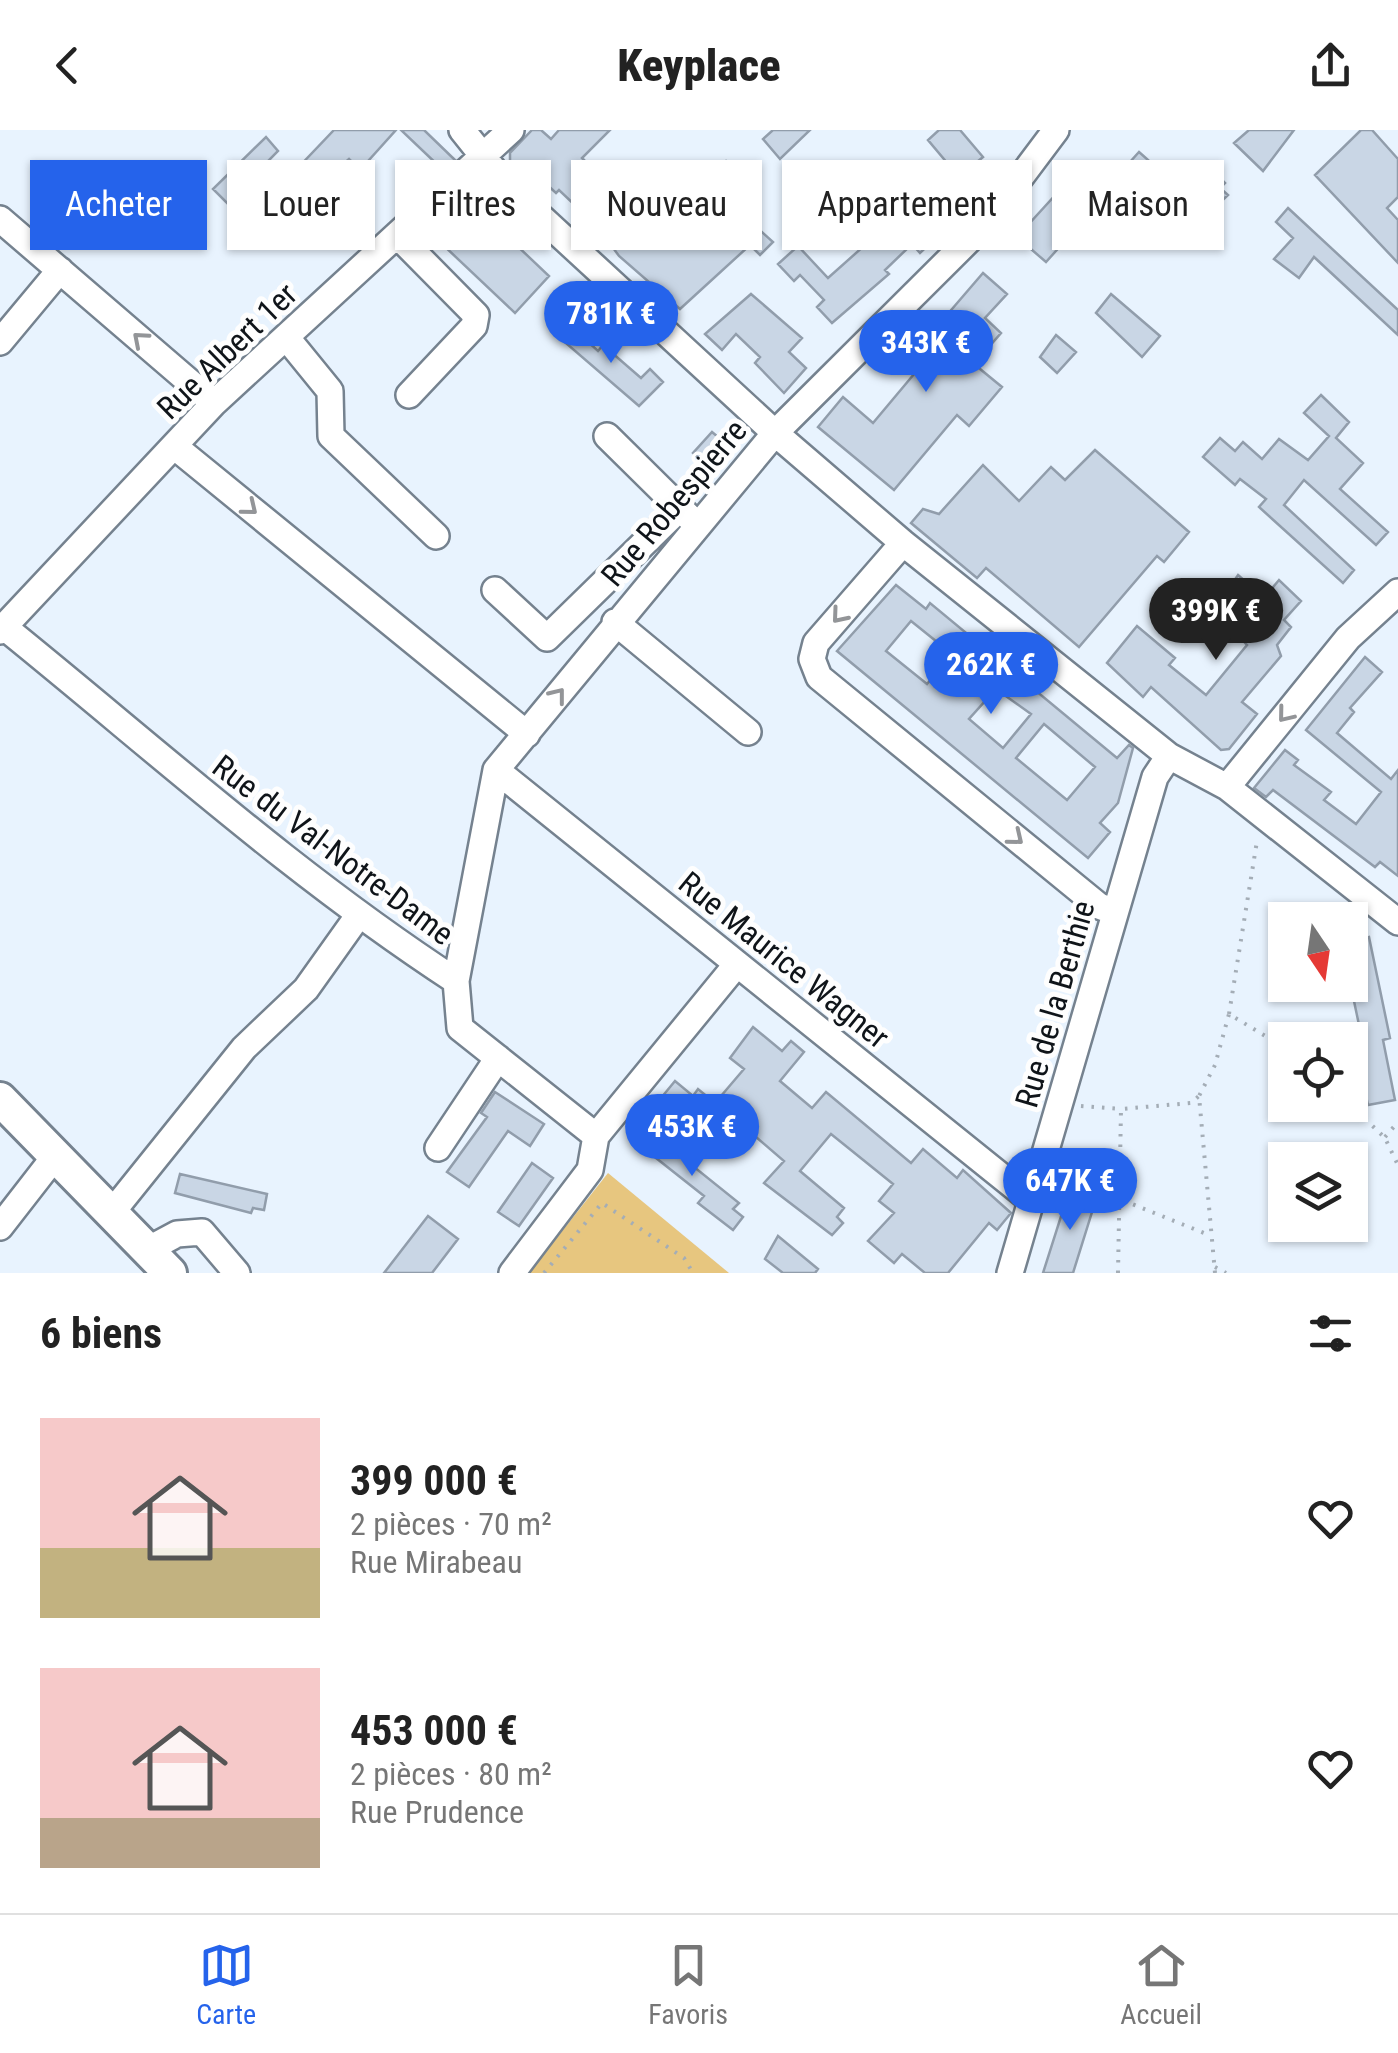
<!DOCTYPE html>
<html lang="fr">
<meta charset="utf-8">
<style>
:root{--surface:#fff;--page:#f2f2f2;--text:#222;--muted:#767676;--line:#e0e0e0;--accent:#2563eb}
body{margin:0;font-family:"Roboto Condensed",sans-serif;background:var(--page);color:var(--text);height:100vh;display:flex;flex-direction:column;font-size:38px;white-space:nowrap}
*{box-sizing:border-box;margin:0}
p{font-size:32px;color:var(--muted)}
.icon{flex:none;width:55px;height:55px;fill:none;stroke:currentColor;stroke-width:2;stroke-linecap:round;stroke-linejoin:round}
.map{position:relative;height:1143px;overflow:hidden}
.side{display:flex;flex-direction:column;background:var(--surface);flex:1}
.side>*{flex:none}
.hud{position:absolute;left:30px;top:30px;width:1340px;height:90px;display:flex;gap:20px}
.needle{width:65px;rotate:167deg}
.tools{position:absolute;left:1268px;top:772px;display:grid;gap:20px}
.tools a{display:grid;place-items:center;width:100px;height:100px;border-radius:0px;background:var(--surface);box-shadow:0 2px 8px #0004;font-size:50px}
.price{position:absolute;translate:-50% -85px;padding:0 22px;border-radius:35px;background:var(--accent);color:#fff;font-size:32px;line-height:65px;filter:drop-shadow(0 2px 5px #0008)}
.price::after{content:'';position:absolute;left:50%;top:60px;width:30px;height:22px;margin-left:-15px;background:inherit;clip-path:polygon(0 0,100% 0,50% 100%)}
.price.current{background:#222;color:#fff}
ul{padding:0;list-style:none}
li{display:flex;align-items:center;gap:30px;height:250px;padding:0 40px}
li span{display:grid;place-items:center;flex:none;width:280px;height:200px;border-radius:0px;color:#555}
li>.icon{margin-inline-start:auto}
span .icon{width:120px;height:120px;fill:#fffc;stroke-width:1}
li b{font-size:42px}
h2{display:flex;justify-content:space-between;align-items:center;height:120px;padding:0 40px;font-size:42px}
.pill{padding:0 35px;border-radius:0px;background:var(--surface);box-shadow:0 2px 8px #0004;font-size:35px;line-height:90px}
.pill.current{background:var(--accent);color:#fff}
header{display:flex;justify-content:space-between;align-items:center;height:130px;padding:0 40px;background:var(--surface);font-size:45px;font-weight:800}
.tabs{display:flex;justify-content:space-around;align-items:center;height:140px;border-top:2px solid var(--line);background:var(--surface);font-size:28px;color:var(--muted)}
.tabs a{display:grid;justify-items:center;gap:5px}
.tabs .current{color:var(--accent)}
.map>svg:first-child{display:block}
</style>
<header><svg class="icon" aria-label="back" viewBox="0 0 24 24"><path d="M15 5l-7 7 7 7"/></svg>Keyplace<svg class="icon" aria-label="share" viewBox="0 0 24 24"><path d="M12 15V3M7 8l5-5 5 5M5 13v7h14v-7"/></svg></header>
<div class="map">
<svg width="1398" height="1143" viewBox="0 0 1398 1143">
<rect width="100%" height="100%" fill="#e8f3fe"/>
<path fill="#e7c67f" d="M608,1043L729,1143H529Z"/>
<path fill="#c9d6e5" stroke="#919dab" stroke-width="2.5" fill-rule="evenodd" d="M334,0H396L360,40L349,29L313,61L294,42Z
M401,0H424L455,30L443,40Z
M532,0H541L551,9L559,0H610L582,28L590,36L585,42L593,50L589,55L607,73L603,77L640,110L645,104L672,105L704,76L692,63L726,31L738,45L705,77L728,99L743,85L773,112L760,125L750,115L680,179L619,126L598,97L559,60L556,63L528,37L521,44L510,34V23Z
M773,0H810L780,29L763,9Z
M939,0H960L983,27L959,47L928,10Z
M1249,0H1294L1263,41L1234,13Z
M1361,0H1372L1398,29V67L1387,78L1398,90V133L1315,45Z
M266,7L278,21L227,73L213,59Z
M1139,22L1156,37L1139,55L1144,59L1088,116L1073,102L1046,132L1017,107L1059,61L1084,83Z
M878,34L917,76L946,49L970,76L920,123L912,114L885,140L889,144L832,193L817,177L824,170L800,145L794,151L778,134L798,116L828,148L883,99L849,61Z
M1207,34L1225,53L1220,58L1228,65L1212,80L1186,56Z
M475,76L549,146L515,183L441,113Z
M1288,78L1398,180V205L1314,127L1299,148L1274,129L1293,108L1276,92Z
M983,143L1007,164L985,188L1001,203L974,234L1002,257L969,296L957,285L894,360L818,297L843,267L873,293L956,194L946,186Z
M751,164L802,208L789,222L806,238L784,263L755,233L760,227L736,204L722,220L705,204Z
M1111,164L1160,206L1142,227L1096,183Z
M564,190L598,221L603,215L641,248L650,239L663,252L639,276L553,202Z
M1056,205L1076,222L1057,243L1040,227Z
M1321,265L1349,292L1336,308L1363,333L1340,359L1388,402L1376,415L1304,350L1284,375L1354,440L1343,453L1259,377L1266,369L1240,349L1235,355L1203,327L1220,308L1235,321L1243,312L1262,329L1279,309L1308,330L1329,306L1304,283Z
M712,302L730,317L710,339L693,323Z
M1095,320L1189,402L1164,432L1157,426L1079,517L986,438L977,448L911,393L923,379L939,384L983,335L1019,371L1051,337L1065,350Z
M1238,445L1264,468L1279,450L1301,471L1284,490L1291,497L1277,515L1281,526L1242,572L1257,584L1229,619L1221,620L1151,557L1143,567L1107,533L1137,496L1175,528L1169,535L1206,565L1247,515L1214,480Z
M896,455L926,479L930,473L1117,628L1129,615L1133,618L1118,673L1100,693L1110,702L1088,728L837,521ZM911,491L952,524L927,554L886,521ZM996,559L1031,584L1003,618L969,589ZM1044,594L1095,637L1067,670L1016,628Z
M1365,527L1382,542L1350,578L1354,582L1337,603L1391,649L1398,640V746L1380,732L1375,737L1273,660L1266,667L1254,658L1285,620L1298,630L1294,635L1331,662L1324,670L1356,694L1381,662L1306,600Z
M1369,807L1390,908L1383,910L1395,970L1368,975L1355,916L1363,914L1350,852V812Z
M753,897L782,921L791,911L804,922L780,951L812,978L826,962L911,1033L923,1019L957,1048L963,1040L1011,1083L997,1100L989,1093L948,1143H925L902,1124L894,1133L868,1111L894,1083L879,1071L893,1054L831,1004L800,1041L844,1078L837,1087L843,1093L832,1105L764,1053L784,1031L748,1000L728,1023L661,968L675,951L693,966L698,959L715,973L744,939L730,928Z
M495,962L544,994L530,1016L508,1001L469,1057L447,1042L487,987L481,983Z
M643,996L739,1073L733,1079L743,1087L733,1100L698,1073L704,1066L632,1009Z
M532,1033L553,1048L519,1096L498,1082Z
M180,1044L267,1064L264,1080L253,1078L251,1083L175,1063Z
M1070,1058L1097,1066L1073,1143H1043Z
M428,1086L458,1109L432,1143H384Z
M778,1106L818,1139L815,1143H783L765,1129Z"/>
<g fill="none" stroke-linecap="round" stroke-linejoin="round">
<defs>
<path id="minor" d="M462,0L506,55L775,303L903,413L1169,626L1227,657L1398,792
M0,89L214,273
M397,105L476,185L474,196L409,265
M286,207L330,261L331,306L436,406
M0,212L60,140
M607,306L690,388
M174,316L527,604
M903,413L816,513L812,529L819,547L1099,776L1115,782
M495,460L547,508L680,378
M615,492L748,602
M4,497C155,619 292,744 456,851L460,898L596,1006
M0,501L214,273L511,0
M496,640L1032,1071
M1227,657L1348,508L1398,462
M456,851L496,640L775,303L987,92L1056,0
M438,1018L498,928
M113,1081L244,918L306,859L358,786
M0,1097L56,1025
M149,1119L177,1104L202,1102L237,1143
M512,1143L590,1040L596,1006L737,834
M1010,1143L1155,647L1169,626"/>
<path id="major" d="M0,969L170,1143"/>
</defs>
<use href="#minor" stroke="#75828f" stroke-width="30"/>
<use href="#major" stroke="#75828f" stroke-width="38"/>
<path stroke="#a4adb6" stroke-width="4" stroke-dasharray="2.5 8" stroke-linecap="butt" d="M1229,884L1257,711
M1350,974L1385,1008L1398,1035
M1081,976L1121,979
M1385,1007L1398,992
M1064,1037L1105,1045L1122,1070L1209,1105
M1215,1137L1226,1143
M544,1143L602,1073L684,1128L693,1143
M1118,1143L1121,979L1191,973L1199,966
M1215,1143L1199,966L1215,935L1229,884L1285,918"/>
<use href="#minor" stroke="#fff" stroke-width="25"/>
<use href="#major" stroke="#fff" stroke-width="32"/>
</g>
<defs><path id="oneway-chevron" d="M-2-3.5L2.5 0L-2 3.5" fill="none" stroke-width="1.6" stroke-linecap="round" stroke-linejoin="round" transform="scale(2.5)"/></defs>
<g stroke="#939598">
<use href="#oneway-chevron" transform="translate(140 209) rotate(-139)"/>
<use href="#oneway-chevron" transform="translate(250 378) rotate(39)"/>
<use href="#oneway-chevron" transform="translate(839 486) rotate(130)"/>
<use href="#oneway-chevron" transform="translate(558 565) rotate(-52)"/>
<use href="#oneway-chevron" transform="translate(1285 585) rotate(129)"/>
<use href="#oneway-chevron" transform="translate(1016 708) rotate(39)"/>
</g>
<g text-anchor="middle" stroke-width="10" stroke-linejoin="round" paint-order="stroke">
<g font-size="32" fill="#0f1419" stroke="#fefefe">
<text transform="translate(227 221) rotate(-44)" y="11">Rue Albert 1er</text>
<text transform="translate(674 373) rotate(-50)" y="11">Rue Robespierre</text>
<text transform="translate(333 720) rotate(37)" y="11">Rue du Val-Notre-Dame</text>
<text transform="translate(784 830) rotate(39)" y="11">Rue Maurice Wagner</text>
<text transform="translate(1055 874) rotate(-74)" y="11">Rue de la Berthie</text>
</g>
</g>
</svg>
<div class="tools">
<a><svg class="needle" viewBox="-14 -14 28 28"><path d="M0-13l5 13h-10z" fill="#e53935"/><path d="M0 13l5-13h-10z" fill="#767676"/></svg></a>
<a><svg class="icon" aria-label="locate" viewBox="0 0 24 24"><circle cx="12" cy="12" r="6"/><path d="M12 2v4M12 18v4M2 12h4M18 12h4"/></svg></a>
<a><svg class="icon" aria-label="layers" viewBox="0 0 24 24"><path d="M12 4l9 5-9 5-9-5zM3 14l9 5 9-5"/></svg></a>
</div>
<b class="price" style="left:611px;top:236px">781K €</b>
<b class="price" style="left:926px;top:265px">343K €</b>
<b class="price current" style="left:1216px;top:533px">399K €</b>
<b class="price" style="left:991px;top:587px">262K €</b>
<b class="price" style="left:692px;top:1049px">453K €</b>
<b class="price" style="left:1070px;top:1103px">647K €</b>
<div class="hud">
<a class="pill current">Acheter</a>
<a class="pill">Louer</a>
<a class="pill">Filtres</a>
<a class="pill">Nouveau</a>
<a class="pill">Appartement</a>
<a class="pill">Maison</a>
</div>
</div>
<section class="side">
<h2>6 biens<svg class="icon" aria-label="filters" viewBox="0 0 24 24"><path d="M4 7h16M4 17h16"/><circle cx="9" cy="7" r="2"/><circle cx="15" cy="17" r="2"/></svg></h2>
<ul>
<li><span style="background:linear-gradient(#f6c9c9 65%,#c2b280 0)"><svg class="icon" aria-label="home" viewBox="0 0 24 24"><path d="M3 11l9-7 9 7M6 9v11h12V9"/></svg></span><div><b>399 000 €</b><p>2 pièces · 70 m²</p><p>Rue Mirabeau</p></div><svg class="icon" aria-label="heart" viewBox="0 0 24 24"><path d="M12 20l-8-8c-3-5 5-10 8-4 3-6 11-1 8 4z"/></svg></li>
<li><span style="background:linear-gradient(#f6c9c9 75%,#b9a48a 0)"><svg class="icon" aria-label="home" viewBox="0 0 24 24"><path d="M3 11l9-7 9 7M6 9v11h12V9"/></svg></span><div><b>453 000 €</b><p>2 pièces · 80 m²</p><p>Rue Prudence</p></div><svg class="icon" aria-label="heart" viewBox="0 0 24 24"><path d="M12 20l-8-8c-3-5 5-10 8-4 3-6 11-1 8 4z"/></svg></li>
</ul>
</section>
<nav class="tabs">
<a class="current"><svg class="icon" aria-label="map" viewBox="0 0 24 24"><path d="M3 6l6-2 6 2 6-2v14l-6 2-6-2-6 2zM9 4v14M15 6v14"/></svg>Carte</a>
<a><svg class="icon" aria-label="saved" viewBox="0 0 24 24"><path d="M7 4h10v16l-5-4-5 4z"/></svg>Favoris</a>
<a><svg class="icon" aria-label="home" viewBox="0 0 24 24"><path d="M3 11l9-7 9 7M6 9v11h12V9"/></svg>Accueil</a>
</nav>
